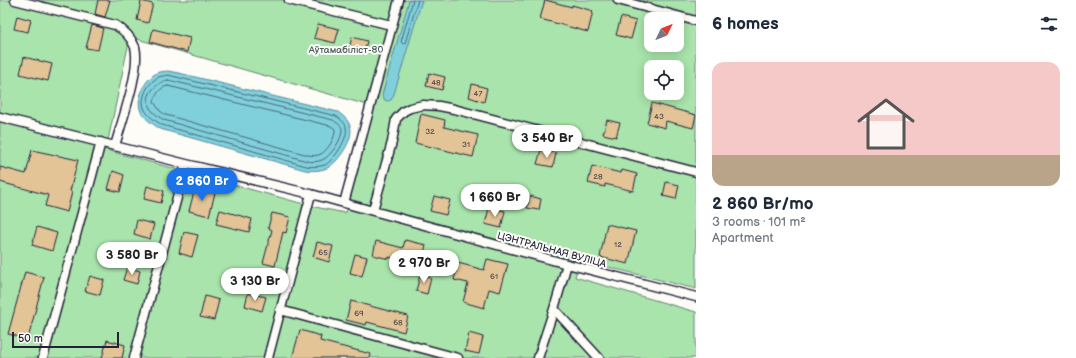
<!DOCTYPE html>
<meta charset="utf-8">
<style>
:root{--surface:#fff;--page:#f6f6f7;--text:#1f2937;--muted:#747a83;--line:#e0e1e3;--accent:#1a73e8}
body{margin:0;font-family:"Balsamiq Sans",sans-serif;background:var(--page);color:var(--text);height:100vh;display:flex;flex-direction:column;font-size:15px;white-space:nowrap}
*{box-sizing:border-box;margin:0}
p{font-size:13px;color:var(--muted)}
.icon{flex:none;width:22px;height:22px;fill:none;stroke:currentColor;stroke-width:2;stroke-linecap:round;stroke-linejoin:round}
.map{position:relative;flex:1;overflow:hidden}
.details{display:flex;flex-direction:column;background:var(--surface);width:380px}
.details>*{flex:none}
.needle{width:26px;rotate:47deg}
.controls{position:absolute;left:644px;top:12px;display:grid;gap:8px}
.controls a{display:grid;place-items:center;width:40px;height:40px;border-radius:8px;background:var(--surface);box-shadow:0 2px 10px #0003;font-size:20px}
.scale{position:absolute;left:12px;bottom:10px;width:107px;box-sizing:border-box;padding-left:4px;border:2px solid #22223b;border-top:0;font-size:11px;line-height:14px;white-space:nowrap;color:#22223b;-webkit-text-stroke:3px #fdfcf7;paint-order:stroke}
.price{position:absolute;translate:-50% -34px;padding:0 9px;border-radius:14px;background:#fff;color:#222;font-size:13px;line-height:26px;filter:drop-shadow(0 1px 2px #0008)}
.price::after{content:'';position:absolute;left:50%;top:24px;width:12px;height:9px;margin-left:-6px;background:inherit;clip-path:polygon(0 0,100% 0,50% 100%)}
.price.current{background:var(--accent);color:#fff}
ul{padding:0;list-style:none}
li{display:grid;align-content:center;gap:8px;height:212px;padding:0 16px}
li+li{border-top:1px solid var(--line)}
li span{display:grid;place-items:center;height:124px;border-radius:12px;color:#555}
li>.icon{margin-inline-start:auto}
span .icon{width:72px;height:72px;fill:#fffc;stroke-width:1}
li b{font-size:17px}
h2{display:flex;justify-content:space-between;align-items:center;height:48px;padding:0 16px;font-size:17px}
main{display:flex;flex:1;min-height:0}
.map>svg:first-child{display:block}
</style>
<main>
<div class="map">
<svg width="696" height="358" viewBox="0 0 696 358">
<rect width="100%" height="100%" fill="#fdfcf7"/>
<filter id="ink" filterUnits="userSpaceOnUse"><feTurbulence type="fractalNoise" baseFrequency=".025" numOctaves="2"/><feDisplacementMap in="SourceGraphic" scale="8" xChannelSelector="R" yChannelSelector="G"/><feConvolveMatrix kernelMatrix="1 2 1 2 8 2 1 2 1" color-interpolation-filters="sRGB"/></filter>
<g filter="url(#ink)">
<path fill="#a8e4ab" stroke="#658373" fill-rule="evenodd" d="M0,0H696V289L580,260L575,277L696,312V358H0ZM651,19H677V45H651ZM130,37L374,107L345,213L315,207L106,150ZM651,67H677V93H651Z"/>
<path fill="#80d0db" stroke="#5a8a9b" d="M409,0H422L394,94L391,100L387,101L383,99L382,95Z
M168,71L179,73L338,112C343,116 348,119 350,126C355,138 338,163 327,168C320,171 313,171 305,170L160,129C153,124 145,119 141,112C135,99 145,77 159,72C161,72 165,71 168,71Z"/>
<g fill="none" stroke-linecap="round" stroke-linejoin="round">
<path stroke="#48687b" stroke-width="1" d="M413,0L401,42L403,44L405,43L418,0
M168,75L336,116C340,119 345,122 346,127C349,138 334,160 325,165C318,167 312,167 306,166L162,125C156,121 149,117 145,110C139,99 148,82 159,77C161,76 165,76 168,75Z
M168,80L333,120C337,123 341,125 342,129C343,139 330,157 322,160C317,162 312,162 307,161L164,120C159,117 153,113 150,108C143,95 157,82 168,80Z
M168,86L331,126L335,129C336,137 328,150 321,154C317,156 312,156 308,155L166,115L160,111L154,102C156,94 160,87 168,86Z"/>
</g>
<path fill="#e2c496" stroke="#22223b" d="M98,0H110L105,17L95,14Z
M545,0L572,7V5L593,11L588,32L540,19Z
M141,1L153,4L148,23L137,20Z
M17,16L31,20L28,32L14,29Z
M621,17L636,21L631,39L616,35Z
M318,24L339,29L335,43L314,38Z
M92,25L103,28L98,50L86,48Z
M153,29L190,38L187,52L150,42Z
M352,37L367,41L364,53L349,49Z
M24,57L52,64L48,81L20,74Z
M429,73L445,77L442,90L426,86Z
M472,84L487,88L484,102L469,97Z
M652,103L696,115L693,128L666,121L665,128L647,123Z
M421,114L445,120L444,127L478,135L473,157L415,143Z
M607,120L620,123L616,137L603,134Z
M32,150L78,160L70,191L72,192L67,212L45,206L48,195L0,182V167L26,174Z
M541,150L556,153L553,167L537,164Z
M592,166L621,173L622,170L637,174L633,191L605,184V187L588,183Z
M113,171L124,175L120,192L108,189Z
M666,182L679,185L676,199L663,196Z
M147,186L164,191L161,203L144,199Z
M195,188L215,193L209,216L189,211Z
M434,196L450,200L446,215L430,211Z
M530,196L541,199L539,210L527,208Z
M489,208L505,211L501,228L485,224Z
M220,210L252,219L249,232L216,224Z
M272,213L290,217L286,233L283,232L275,266L263,263L272,230L268,228Z
M137,220L154,224L150,239L134,234Z
M607,224L636,231L628,264L600,257Z
M37,227L57,233L52,251L32,245Z
M184,232L198,235L192,257L179,253Z
M405,240L426,245L421,266L389,257V259L373,255L376,241L403,248Z
M317,242L333,246L329,262L313,257Z
M355,254L367,257L362,276L350,273Z
M487,259L508,264L500,292L489,289L484,308L463,302L468,283L454,280L458,263L484,270Z
M127,267L140,271L137,284L123,280Z
M25,272L44,277L28,339L8,334Z
M420,275L431,278L427,294L416,291Z
M90,276L104,280L100,295L85,291Z
M248,293L266,297L262,311L245,306Z
M205,296L219,300L214,320L200,317Z
M351,301L408,316L404,332L367,322L366,325L346,320Z
M300,330L321,336L320,341L371,354L370,358H292Z
M469,333L483,337L479,354L465,351Z
M107,340L125,345L122,358H102Z"/>
<g fill="none" stroke-linecap="round" stroke-linejoin="round">
<defs>
<path id="lane" d="M15,0L115,25C124,30 131,37 135,47C141,69 121,123 115,146
M289,0L391,25
M618,0L696,21
M0,117L186,164L311,194L567,264L696,297
M344,203L399,0
M373,210L392,142L396,119L404,111L410,108L423,105L439,106L454,109L696,172
M554,309L599,358
M280,310L458,358
M43,358L101,142
M134,358L186,164
M268,358L311,194
M538,358L554,309L567,264"/>
</defs>
<use href="#lane" stroke="#22223b" stroke-width="11"/>
<use href="#lane" stroke="#fdfcf7" stroke-width="8"/>
</g>
</g>
<g text-anchor="middle" stroke-width="4" stroke-linejoin="round" paint-order="stroke">
<g font-size="8" fill="#524a52">
<text x="436" y="85">48</text>
<text x="478" y="96">47</text>
<text x="659" y="119">43</text>
<text x="430" y="134">32</text>
<text x="466" y="147">31</text>
<text x="598" y="179">28</text>
<text x="618" y="247">12</text>
<text x="323" y="255">65</text>
<text x="494" y="279">61</text>
<text x="359" y="316">69</text>
<text x="398" y="325">68</text>
</g>
<g font-size="10" fill="#4a5c5d" stroke="#fdfcf7">
<text x="346" y="53">Аўтамабіліст-80</text>
</g>
<g font-size="10" fill="#22223b" stroke="#fdfcf7">
<text transform="translate(552 249) rotate(15)" y="4">ЦЭНТРАЛЬНАЯ ВУЛІЦА</text>
</g>
</g>
</svg>
<div class="controls">
<a><svg class="needle" viewBox="-14 -14 28 28"><path d="M0-13l5 13h-10z" fill="#e53935"/><path d="M0 13l5-13h-10z" fill="#747a83"/></svg></a>
<a><svg class="icon" aria-label="locate" viewBox="0 0 24 24"><circle cx="12" cy="12" r="6"/><path d="M12 2v4M12 18v4M2 12h4M18 12h4"/></svg></a>
</div>
<div class="scale">50 m</div>
<b class="price" style="left:547px;top:159px">3 540 Br</b>
<b class="price current" style="left:202px;top:202px">2 860 Br</b>
<b class="price" style="left:495px;top:218px">1 660 Br</b>
<b class="price" style="left:132px;top:276px">3 580 Br</b>
<b class="price" style="left:424px;top:284px">2 970 Br</b>
<b class="price" style="left:255px;top:302px">3 130 Br</b>
</div>
<section class="details">
<h2>6 homes<svg class="icon" aria-label="filters" viewBox="0 0 24 24"><path d="M4 7h16M4 17h16"/><circle cx="9" cy="7" r="2"/><circle cx="15" cy="17" r="2"/></svg></h2>
<ul>
<li><span style="background:linear-gradient(#f6c9c9 75%,#b9a48a 0)"><svg class="icon" aria-label="home" viewBox="0 0 24 24"><path d="M3 11l9-7 9 7M6 9v11h12V9"/></svg></span><div><b>2 860 Br/mo</b><p>3 rooms · 101 m²</p><p>Apartment</p></div></li>
</ul>
</section>
</main>
